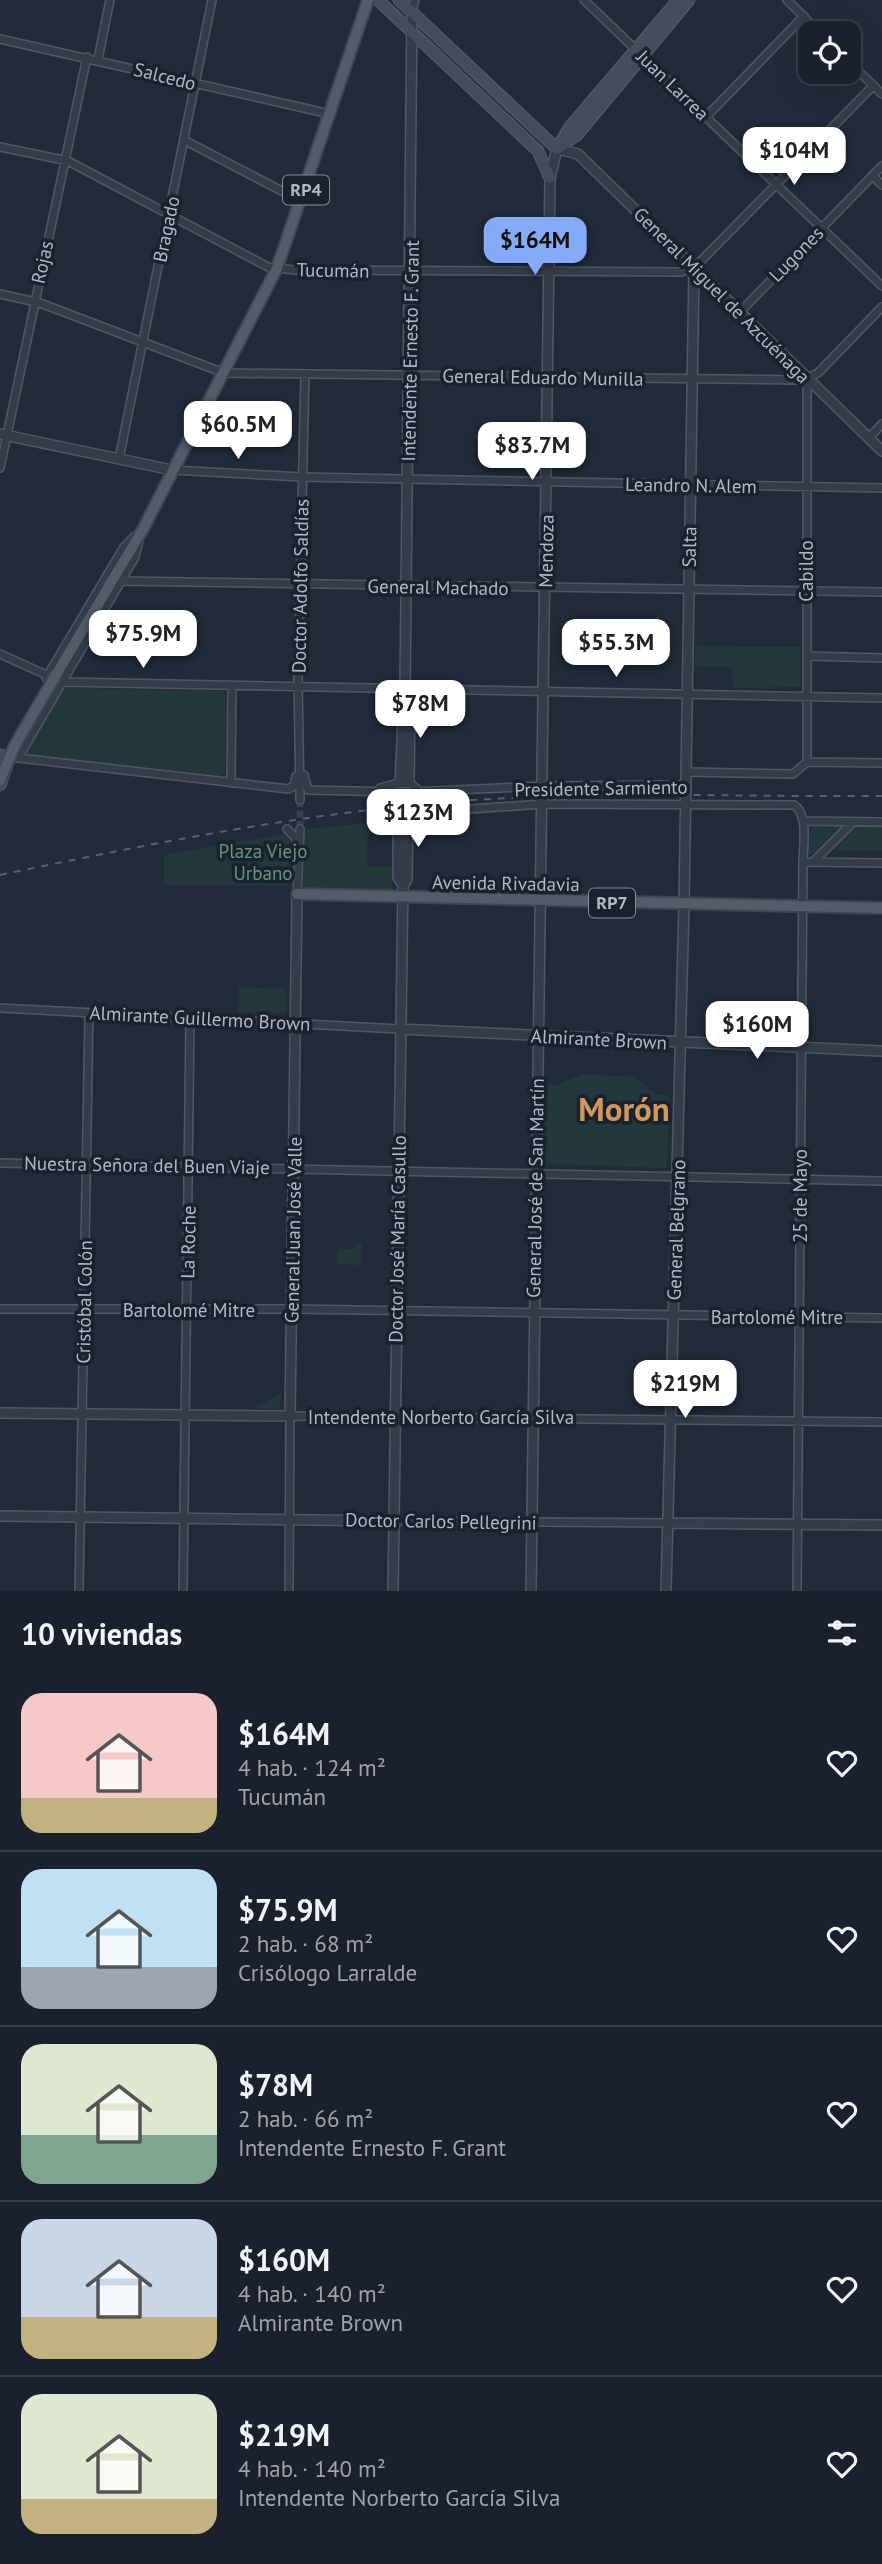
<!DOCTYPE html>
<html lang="es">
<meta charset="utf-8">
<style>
:root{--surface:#1a202c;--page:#232834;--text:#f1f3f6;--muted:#9fa3a9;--line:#383e48;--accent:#85aaf7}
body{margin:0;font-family:"PT Sans",sans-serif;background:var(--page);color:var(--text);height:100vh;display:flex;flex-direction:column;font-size:26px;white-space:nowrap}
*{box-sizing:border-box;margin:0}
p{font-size:23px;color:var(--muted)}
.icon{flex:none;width:38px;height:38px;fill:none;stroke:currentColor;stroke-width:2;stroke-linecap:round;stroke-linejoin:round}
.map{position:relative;height:1591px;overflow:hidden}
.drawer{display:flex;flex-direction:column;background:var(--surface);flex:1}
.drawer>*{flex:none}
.fabs{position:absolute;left:798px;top:21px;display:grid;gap:14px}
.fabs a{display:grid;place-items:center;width:63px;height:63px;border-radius:14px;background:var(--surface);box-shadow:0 7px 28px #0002,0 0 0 2px var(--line);font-size:35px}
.price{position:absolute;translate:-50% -60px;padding:0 16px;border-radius:14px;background:#fff;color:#222;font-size:23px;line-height:46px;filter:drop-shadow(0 2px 4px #0008)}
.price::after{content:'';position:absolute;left:50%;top:42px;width:21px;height:16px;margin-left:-10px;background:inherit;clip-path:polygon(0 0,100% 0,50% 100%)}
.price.active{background:var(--accent);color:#111}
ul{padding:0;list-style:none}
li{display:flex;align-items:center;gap:21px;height:175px;padding:0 21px}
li+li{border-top:2px solid var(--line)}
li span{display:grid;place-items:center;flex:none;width:196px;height:140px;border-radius:21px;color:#555}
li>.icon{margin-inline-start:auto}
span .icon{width:84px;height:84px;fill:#fffc;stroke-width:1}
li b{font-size:30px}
h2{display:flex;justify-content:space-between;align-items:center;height:84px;padding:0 21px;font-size:30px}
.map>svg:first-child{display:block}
</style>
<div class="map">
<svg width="882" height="1591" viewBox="0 0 882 1591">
<rect width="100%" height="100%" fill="#222b3a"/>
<path fill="#24373b" d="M418,24L534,135L535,138L419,30Z
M695,646L800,647V687L733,688L732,667L695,666Z
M67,688L223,691L226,696L225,773L219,776L27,755L25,751L62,691Z
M368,823L367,866L392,867V891L303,888L304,832L307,829Z
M815,825L882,826V851L821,850L811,855L807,854V833Z
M284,834L289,839L288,886L164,885V855Z
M239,987L286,989L287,1013L238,1012Z
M583,1074L635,1077L655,1094L669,1096L667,1168L544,1164L542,1160L545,1086H554Z
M356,1243H362L361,1265L337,1264L338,1249H355Z
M282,1393L279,1409L255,1408Z"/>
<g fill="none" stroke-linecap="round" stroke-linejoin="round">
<path stroke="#37404f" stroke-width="7" stroke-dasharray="7 3.5" stroke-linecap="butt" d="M300,800V829"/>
<path stroke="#37404f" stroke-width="9" stroke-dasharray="9 4.5" stroke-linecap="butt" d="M404,811V789"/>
<defs>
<path id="minor" d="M584,0L882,286
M787,0L820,33
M412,11L415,0
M0,39L330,114
M98,59L110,0
M849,62L882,94
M706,117L804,16
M184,140L301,201
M0,147L68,161L268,267L295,270L681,272L694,268L873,86
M873,176L882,185
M0,294L40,303L224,373L803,380L818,373L882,307
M739,313L882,166
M869,438L882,424
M119,459L212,0
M0,468L87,57
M172,470L302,477L882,488
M120,581L882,592
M0,654L62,682L882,698
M807,656L882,658
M46,678L124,547L135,536
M407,694L411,704L410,783L419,791
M10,757L288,789L294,786L296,776
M11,757L21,753L135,557L139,541
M807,762V379
M686,772L793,774L807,762L882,763
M304,775L308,790L400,792
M231,783L232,686
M380,788L399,783L403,698
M411,792L544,786L686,785
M300,800L298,678L305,374
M397,816V878L403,887
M803,821L882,822
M287,829L295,837L296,842
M803,862L882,863
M813,862L853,822
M403,887L408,880L409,817L413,813L543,804L794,805C809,815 803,846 803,862L797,1591
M297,894L300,829
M0,1008L399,1029
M0,1163L882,1181
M0,1309H292L882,1318
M394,1521L668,1523
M79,1591L89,1013
M183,1591L190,1019
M289,1591L290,1416L882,1422"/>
<path id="tertiary" d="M0,434L172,470
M404,789L412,11
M399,1029L882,1051
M0,1413L290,1416L297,894
M0,1516L394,1521
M668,1523L882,1525
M393,1591L404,811
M531,1591L550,178L557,149L578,154L882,451
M666,1591L684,904L694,268"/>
<path id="secondary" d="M378,0L538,151L550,178
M399,0L557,149
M559,146L569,128L678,0
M557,149L577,135L689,0
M0,755L10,757L0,785"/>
<path id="primary" d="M57,673L143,529L277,268L368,0
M297,894L882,908"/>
</defs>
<use href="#minor" stroke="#515865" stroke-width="10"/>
<use href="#tertiary" stroke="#515865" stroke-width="12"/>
<use href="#secondary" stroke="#515865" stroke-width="13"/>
<use href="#primary" stroke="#3f4653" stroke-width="14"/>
<use href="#minor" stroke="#363d4a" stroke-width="7"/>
<use href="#tertiary" stroke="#363d4a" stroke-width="9"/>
<use href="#secondary" stroke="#444c5d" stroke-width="10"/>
<use href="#primary" stroke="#535c6a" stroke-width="10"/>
<path stroke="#576071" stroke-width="2" stroke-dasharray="7 7" stroke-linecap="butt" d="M0,875C158,842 314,811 475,800C610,791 746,797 882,796"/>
<defs>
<path id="minor-bridge" d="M400,792H411"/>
<path id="primary-bridge" d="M0,780L15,745L57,673"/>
</defs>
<use href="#minor-bridge" stroke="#515865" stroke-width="10" stroke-linecap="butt"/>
<use href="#primary-bridge" stroke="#3f4653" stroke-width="14" stroke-linecap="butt"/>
<use href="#minor-bridge" stroke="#363d4a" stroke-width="7"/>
<use href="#primary-bridge" stroke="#535c6a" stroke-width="10"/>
</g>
<g text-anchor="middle" stroke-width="7" stroke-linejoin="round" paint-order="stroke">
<g fill="#1b222f" stroke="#848b99" stroke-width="2">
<rect x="283" y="175.5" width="46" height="29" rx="5"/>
<rect x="589" y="888.5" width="46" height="29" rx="5"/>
</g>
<g font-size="18" font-weight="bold" fill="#b1b8c6">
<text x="306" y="196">RP4</text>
<text x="612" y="909">RP7</text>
</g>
<g font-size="19" fill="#b1b8c6" stroke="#1b222f">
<text transform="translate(165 76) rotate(14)" y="7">Salcedo</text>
<text transform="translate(673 85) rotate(44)" y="7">Juan Larrea</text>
<text transform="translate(166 229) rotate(-78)" y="7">Bragado</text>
<text transform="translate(796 254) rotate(-46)" y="7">Lugones</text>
<text transform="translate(42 262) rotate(-78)" y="7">Rojas</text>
<text transform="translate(333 270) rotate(1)" y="7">Tucumán</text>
<text transform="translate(722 295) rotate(45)" y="7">General Miguel de Azcuénaga</text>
<text transform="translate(410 351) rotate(-89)" y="7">Intendente Ernesto F. Grant</text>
<text transform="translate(543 377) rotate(1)" y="7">General Eduardo Munilla</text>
<text transform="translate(691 485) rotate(1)" y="7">Leandro N. Alem</text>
<text transform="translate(689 547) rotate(-89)" y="7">Salta</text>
<text transform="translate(546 551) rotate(-89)" y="7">Mendoza</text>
<text transform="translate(806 571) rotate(-90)" y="7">Cabildo</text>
<text transform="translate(300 586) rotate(-89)" y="7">Doctor Adolfo Saldías</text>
<text transform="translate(438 587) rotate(1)" y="7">General Machado</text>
<text transform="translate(601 788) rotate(-1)" y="7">Presidente Sarmiento</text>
<text transform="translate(506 883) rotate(1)" y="7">Avenida Rivadavia</text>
<text transform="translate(200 1018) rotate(3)" y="7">Almirante Guillermo Brown</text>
<text transform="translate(599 1039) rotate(3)" y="7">Almirante Brown</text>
<text transform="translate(147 1165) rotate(1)" y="7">Nuestra Señora del Buen Viaje</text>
<text transform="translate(535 1188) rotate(-89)" y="7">General José de San Martín</text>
<text transform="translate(800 1196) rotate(-90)" y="7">25 de Mayo</text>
<text transform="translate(293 1230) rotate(-89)" y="7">General Juan José Valle</text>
<text transform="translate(676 1230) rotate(-88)" y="7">General Belgrano</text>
<text transform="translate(397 1239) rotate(-89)" y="7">Doctor José María Casullo</text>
<text transform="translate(188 1242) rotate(-89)" y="7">La Roche</text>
<text transform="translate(84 1302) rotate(-89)" y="7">Cristóbal Colón</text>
<text x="189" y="1317">Bartolomé Mitre</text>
<text x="777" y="1324">Bartolomé Mitre</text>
<text x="441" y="1424">Intendente Norberto García Silva</text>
<text transform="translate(441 1521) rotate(1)" y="7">Doctor Carlos Pellegrini</text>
</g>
<g font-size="19" fill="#689775" stroke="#1b222f">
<text x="263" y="858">Plaza Viejo<tspan x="263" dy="22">Urbano</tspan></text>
</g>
<g font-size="33" font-weight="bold" fill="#d3985f" stroke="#1b222f">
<text x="624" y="1121">Morón</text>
</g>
</g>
</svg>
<div class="fabs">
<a><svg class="icon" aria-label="locate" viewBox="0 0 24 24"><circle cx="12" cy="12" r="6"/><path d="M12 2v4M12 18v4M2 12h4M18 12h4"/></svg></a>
</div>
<b class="price" style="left:794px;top:187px">$104M</b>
<b class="price active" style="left:535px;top:277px">$164M</b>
<b class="price" style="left:238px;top:461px">$60.5M</b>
<b class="price" style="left:532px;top:482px">$83.7M</b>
<b class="price" style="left:143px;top:670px">$75.9M</b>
<b class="price" style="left:616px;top:679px">$55.3M</b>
<b class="price" style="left:420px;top:740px">$78M</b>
<b class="price" style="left:418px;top:849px">$123M</b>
<b class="price" style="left:757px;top:1061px">$160M</b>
<b class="price" style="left:685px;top:1420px">$219M</b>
</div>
<section class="drawer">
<h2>10 viviendas<svg class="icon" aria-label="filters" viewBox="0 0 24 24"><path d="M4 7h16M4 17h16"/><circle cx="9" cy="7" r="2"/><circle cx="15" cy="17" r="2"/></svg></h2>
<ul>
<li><span style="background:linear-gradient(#f6c9c9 75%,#c2b280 0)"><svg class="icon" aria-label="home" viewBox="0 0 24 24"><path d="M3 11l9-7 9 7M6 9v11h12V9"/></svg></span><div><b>$164M</b><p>4 hab. · 124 m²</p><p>Tucumán</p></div><svg class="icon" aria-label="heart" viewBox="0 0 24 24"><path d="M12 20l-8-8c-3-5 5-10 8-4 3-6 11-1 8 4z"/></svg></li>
<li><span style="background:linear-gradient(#bfe0f5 70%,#9aa5b1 0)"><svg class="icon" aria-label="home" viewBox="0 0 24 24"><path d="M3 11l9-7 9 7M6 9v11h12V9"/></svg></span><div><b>$75.9M</b><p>2 hab. · 68 m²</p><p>Crisólogo Larralde</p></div><svg class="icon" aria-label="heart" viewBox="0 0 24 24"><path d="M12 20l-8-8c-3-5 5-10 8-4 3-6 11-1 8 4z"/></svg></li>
<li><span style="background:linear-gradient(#dfe7d0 65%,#7fa58c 0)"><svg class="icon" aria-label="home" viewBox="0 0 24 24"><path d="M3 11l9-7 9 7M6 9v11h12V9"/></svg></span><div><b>$78M</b><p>2 hab. · 66 m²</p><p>Intendente Ernesto F. Grant</p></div><svg class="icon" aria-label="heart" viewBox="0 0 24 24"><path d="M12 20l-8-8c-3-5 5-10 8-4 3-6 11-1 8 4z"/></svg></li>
<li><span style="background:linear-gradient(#c9d6e8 70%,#c2b280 0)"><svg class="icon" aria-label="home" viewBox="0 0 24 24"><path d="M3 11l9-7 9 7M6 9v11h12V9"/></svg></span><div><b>$160M</b><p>4 hab. · 140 m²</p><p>Almirante Brown</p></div><svg class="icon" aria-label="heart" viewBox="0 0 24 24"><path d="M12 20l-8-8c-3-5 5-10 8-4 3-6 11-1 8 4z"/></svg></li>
<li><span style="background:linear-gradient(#dfe7d0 75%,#c2b280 0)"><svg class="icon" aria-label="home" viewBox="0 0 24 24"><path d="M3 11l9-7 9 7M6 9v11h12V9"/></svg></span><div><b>$219M</b><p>4 hab. · 140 m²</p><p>Intendente Norberto García Silva</p></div><svg class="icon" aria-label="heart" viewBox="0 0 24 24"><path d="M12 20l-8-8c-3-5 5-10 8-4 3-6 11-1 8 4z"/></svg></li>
</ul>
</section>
